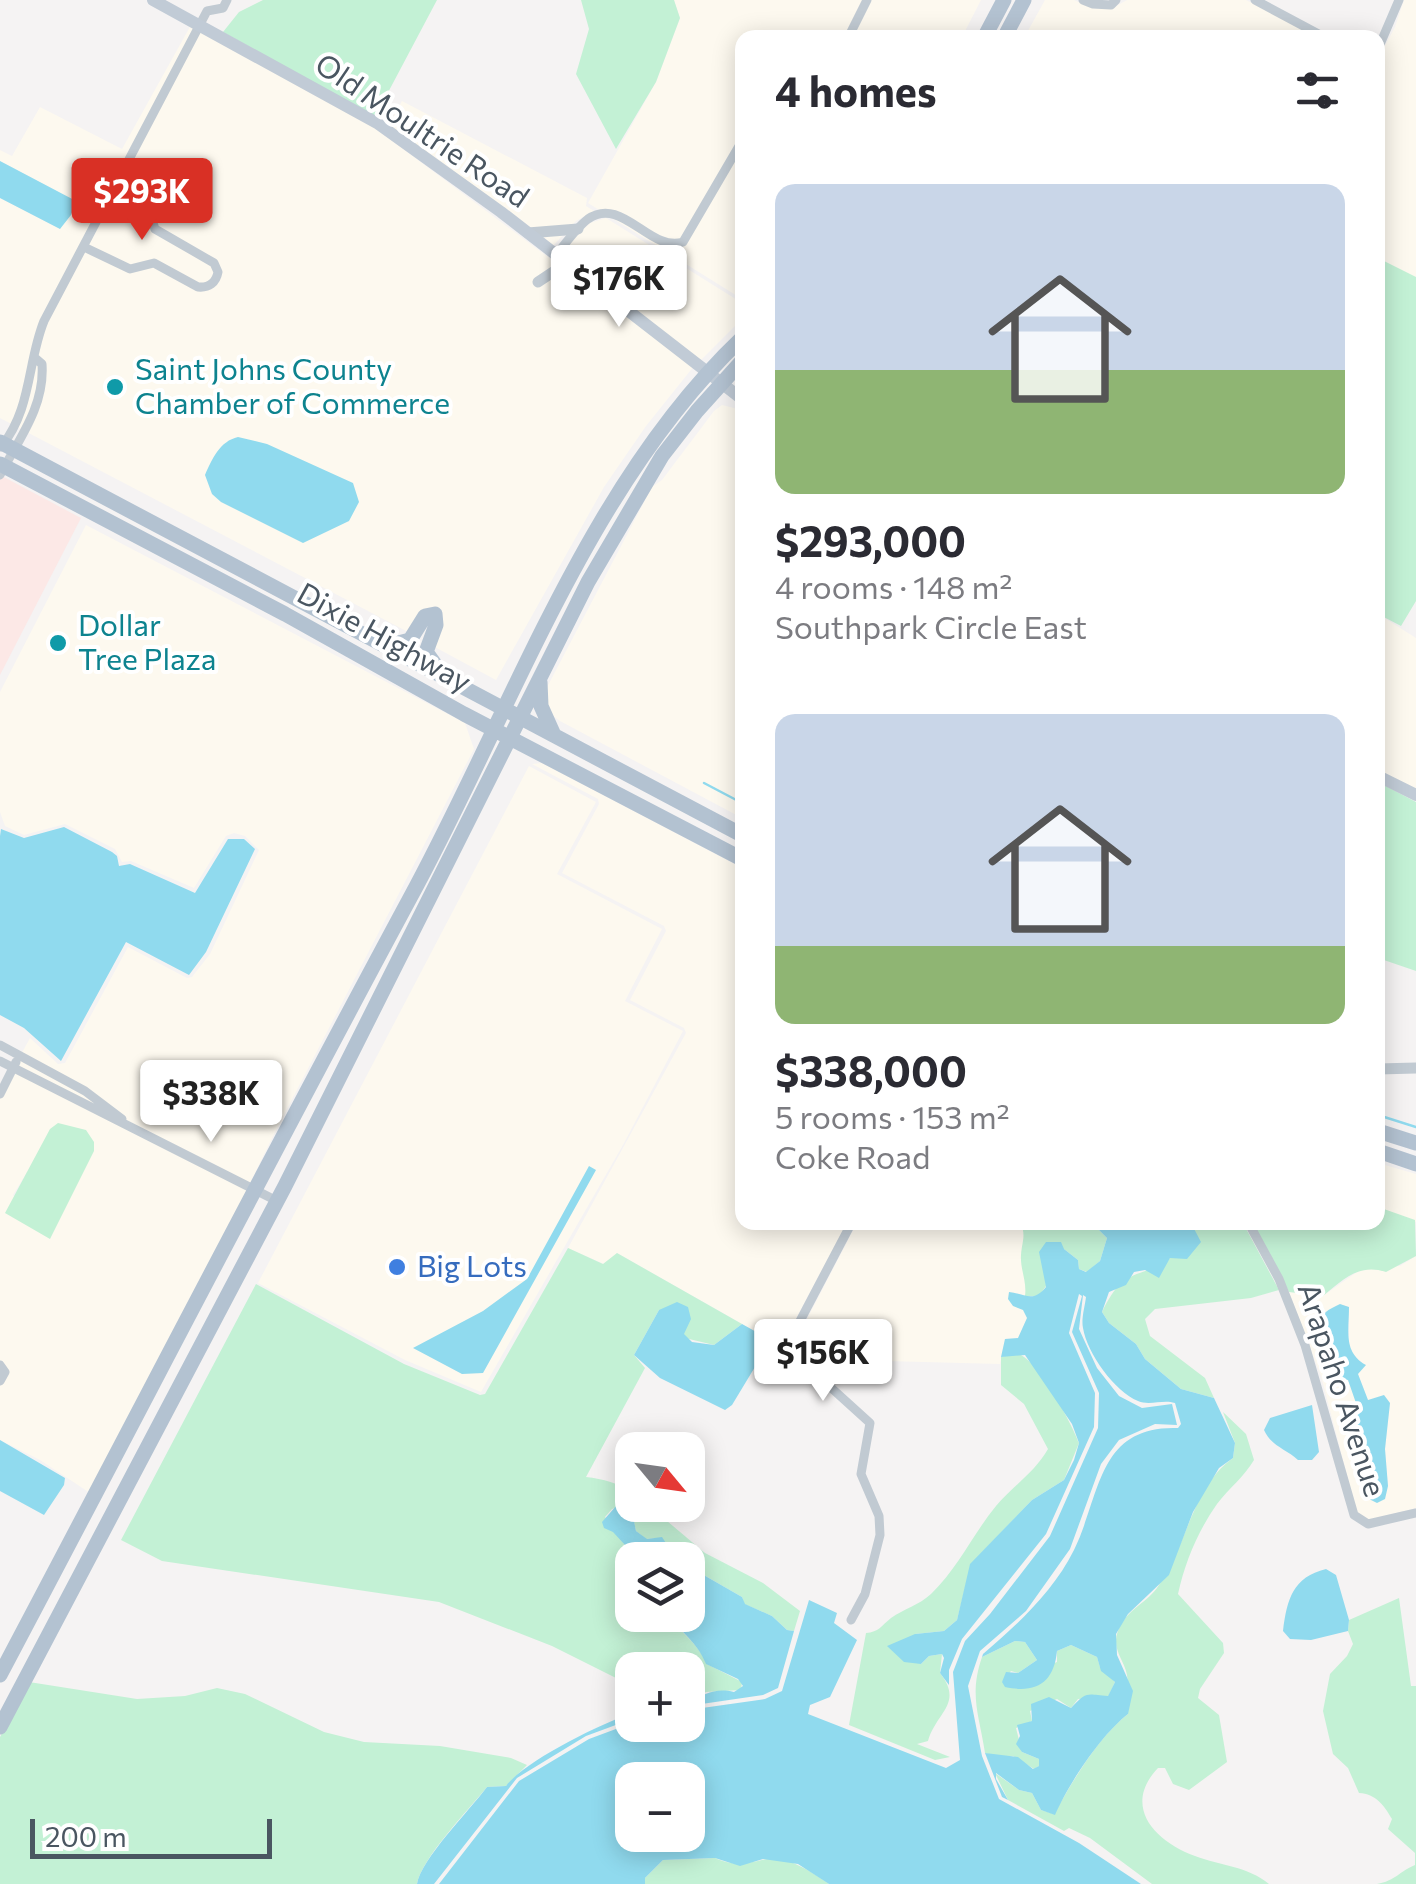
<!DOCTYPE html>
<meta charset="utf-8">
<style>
:root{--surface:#fff;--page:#f7f7f7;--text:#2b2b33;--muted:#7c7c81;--accent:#d93025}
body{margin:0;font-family:Commissioner,sans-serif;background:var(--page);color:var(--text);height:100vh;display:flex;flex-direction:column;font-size:38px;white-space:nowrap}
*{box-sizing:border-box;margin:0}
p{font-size:32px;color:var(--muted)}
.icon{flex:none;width:55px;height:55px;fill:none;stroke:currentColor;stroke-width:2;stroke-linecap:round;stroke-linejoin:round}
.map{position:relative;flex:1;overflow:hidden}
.panel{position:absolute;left:735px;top:30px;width:650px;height:1200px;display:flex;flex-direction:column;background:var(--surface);border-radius:20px;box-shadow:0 5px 25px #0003}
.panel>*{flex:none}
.needle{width:65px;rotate:119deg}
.tools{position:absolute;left:615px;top:1432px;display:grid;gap:20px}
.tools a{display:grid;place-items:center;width:90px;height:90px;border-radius:20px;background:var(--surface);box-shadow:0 5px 25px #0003;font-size:50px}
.scale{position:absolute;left:30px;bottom:25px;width:242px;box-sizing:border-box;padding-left:10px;border:5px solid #4a5661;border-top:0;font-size:28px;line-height:35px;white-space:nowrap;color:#4a5661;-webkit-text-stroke:8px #fff;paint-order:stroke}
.price{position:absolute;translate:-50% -85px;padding:0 22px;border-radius:10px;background:#fff;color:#222;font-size:32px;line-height:65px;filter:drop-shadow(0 2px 5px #0008)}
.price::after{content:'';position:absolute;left:50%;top:60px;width:30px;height:22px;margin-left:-15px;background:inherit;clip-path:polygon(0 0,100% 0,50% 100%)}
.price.selected{background:var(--accent);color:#fff}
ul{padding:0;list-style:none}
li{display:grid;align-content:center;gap:20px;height:530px;padding:0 40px}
li span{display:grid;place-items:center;height:310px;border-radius:20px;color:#555}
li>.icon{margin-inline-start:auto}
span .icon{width:180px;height:180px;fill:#fffc;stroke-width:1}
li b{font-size:42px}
h2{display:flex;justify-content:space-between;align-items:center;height:120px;padding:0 40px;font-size:42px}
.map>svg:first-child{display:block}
</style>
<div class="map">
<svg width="1416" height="1884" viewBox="0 0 1416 1884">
<rect width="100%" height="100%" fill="#f5f3f3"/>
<path fill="#fdf9ef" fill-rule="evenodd" d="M674,0H981L962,37L742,38V299L588,203L656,82L680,18Z
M1045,0H1074L1092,8L1111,9L1127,0H1246L1318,37L1024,38Z
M1404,0H1416V280L1378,259V59L1395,27Z
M191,25L371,125L694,366L646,426L604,487L496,680L431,645L440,618L410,633L0,418V198L60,229L75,201L0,161V150L12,156L40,107L122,149Z
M402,101L587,198L586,206L594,211L576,221L552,247L388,126Z
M606,218L742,303V319L700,361L559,253L590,223Z
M722,405L742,410V818L560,721L552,715L544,693L652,487L662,480L714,411Z
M86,525L465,723L474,749L275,1132L187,1311L90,1493L40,1460L0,1440V1093L30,1038L58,1064L65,1063L128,947L187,978L192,977L210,954L259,850L245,836L234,833L226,836L194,888L131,861L122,862L115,849L65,824L24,835L5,826L0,812V692ZM27,1172L74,1188L50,1238L13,1195Z
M1378,614L1416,638V790L1378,771Z
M542,763L742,868V1222L847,1223L785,1339L798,1359L787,1358L767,1347V1338L617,1253L604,1264L568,1248L686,1033L684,1028L630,1000L666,931L664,926L562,873L599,804L598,799L532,764Z
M529,766L596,802L557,874L662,929L625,1001L683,1031L623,1145L481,1392L405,1360L258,1283Z
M1378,1163L1416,1174V1222L1378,1209Z
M857,1223H1021L1026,1236L1021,1257L1026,1276V1293L1025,1296L1017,1293L1027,1318L1018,1338L1005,1339L1000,1364L809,1359L795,1342Z
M1416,1256V1508L1368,1520L1357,1513L1321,1376L1289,1292L1323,1296L1357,1272L1370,1267L1400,1266ZM1349,1307V1351L1355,1360L1362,1362L1358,1374L1368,1400L1390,1403L1385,1449L1388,1486L1348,1380L1335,1378L1330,1358Z"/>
<path fill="#fce8e6" d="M0,475L81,518L0,675Z"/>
<path fill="#c3f1d5" d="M263,0H437L375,117L223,32L239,12Z
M581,0H674L680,18L656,82L616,149L576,74L589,29Z
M1378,258L1416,277V601L1401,626L1378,614Z
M1378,782L1416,802V971L1378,958Z
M58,1123L86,1130L94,1142V1151L50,1239L5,1213L50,1129Z
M1381,1208L1415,1220L1416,1256L1386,1272C1359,1263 1344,1279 1323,1296L1289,1292L1253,1223L1378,1222V1209Z
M1021,1223H1092L1107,1238L1100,1261L1087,1272L1079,1269L1078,1260L1064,1249L1044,1261L1046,1286L1039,1296H1025C1027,1281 1020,1269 1021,1255C1022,1241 1026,1237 1021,1223Z
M1191,1223H1243L1279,1290L1251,1298L1155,1309L1145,1319L1150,1336L1205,1378L1214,1398L1181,1389L1145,1359L1136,1344L1109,1323L1102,1312C1118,1279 1128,1275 1164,1266L1194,1225Z
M568,1248L603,1264L617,1253L742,1324L714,1345L685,1338L659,1310L634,1355L645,1368L586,1477C603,1479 619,1483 632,1493V1505H648L705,1553L763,1583L800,1611L794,1631L787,1630L772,1616L744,1604L742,1597L688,1566V1560H677L671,1547L658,1538L646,1539L636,1531L634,1522L622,1506L612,1509L605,1517L625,1545L645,1553L647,1560H632V1615H667C682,1634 697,1642 707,1664L742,1682L741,1690L706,1692L688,1701V1670H632V1686L552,1646L439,1602L162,1561L121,1540L256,1284L404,1364L480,1395L485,1394Z
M1016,1353C1037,1357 1071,1422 1079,1443L1064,1480L1032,1500L971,1564L957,1620L944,1631L915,1634L921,1664L929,1656L942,1654L940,1673C964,1704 936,1712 928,1741L917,1744L950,1757L935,1760L849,1725L866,1633C879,1632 881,1626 891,1618C904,1609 919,1605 931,1594C958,1568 973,1534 996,1506C1013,1486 1035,1472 1048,1449L1024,1404L1001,1385V1357Z
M1223,1412L1246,1434L1254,1460C1244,1477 1229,1488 1217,1504C1198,1531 1185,1562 1178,1594L1223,1643L1224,1653L1200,1689L1198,1698L1219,1715L1227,1762L1189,1790L1173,1784L1165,1768H1158C1122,1806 1154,1841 1195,1856C1221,1866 1247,1866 1269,1884H1152L1090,1838L1069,1828L1064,1831L1008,1800L995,1773L1019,1790L1032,1793L1041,1810L1054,1814C1073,1781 1098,1737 1128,1714C1128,1701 1129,1688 1127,1675C1124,1659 1111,1649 1118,1631C1126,1609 1148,1603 1159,1585C1187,1546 1192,1487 1233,1458L1235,1443Z
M1399,1598L1411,1686H1416V1884H1377C1395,1881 1400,1871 1415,1865V1853L1388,1829L1392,1819C1384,1805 1376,1794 1359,1793L1348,1768L1333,1754L1323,1711L1330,1674L1347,1656L1353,1644L1348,1631L1349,1620Z
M1015,1641L1025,1642L1037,1660L1018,1673L1011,1671L1002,1682L1057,1662V1651L1071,1645L1097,1657L1100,1667L1115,1682L1108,1697L1078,1699L1071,1708L1057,1699L1030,1711L1032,1721L1016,1728L1022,1752L1039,1759V1766L1034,1769L1013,1756L1002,1758L985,1753C979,1714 969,1695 982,1657Z
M29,1682L137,1699L185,1696L217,1688L245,1694L324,1732L364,1742L440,1746L511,1758L527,1765L506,1786L487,1787C469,1809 421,1859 417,1884H0V1737Z
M715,1858C733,1866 744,1864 762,1860C786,1854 810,1871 829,1884H645L644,1879L663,1860Z"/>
<path fill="#90daee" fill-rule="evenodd" d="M0,161L76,201L71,215L60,229L0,198Z
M238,437L267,444L353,483L359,502L349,521L303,543L221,502L212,494L205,475C212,459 220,441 238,437Z
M64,827L112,852L117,856L119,866L130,864L195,893L228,839H244L255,849L206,952L189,975L126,942L61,1061L24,1028L0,1015V836L1,829L24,838Z
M589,1166L596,1170L483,1373L462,1374L413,1348L483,1311L527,1279Z
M1191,1223L1201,1242L1187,1259L1170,1258L1159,1278L1145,1270L1134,1272L1126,1285L1109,1292L1102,1312L1109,1323L1136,1344L1145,1359L1181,1389L1214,1398L1235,1443L1233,1458L1219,1468L1193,1512L1169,1575L1128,1614L1116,1634L1117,1655L1133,1691L1128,1714C1101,1735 1069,1783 1055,1815L1041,1810L1032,1793L1019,1790L996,1773V1779L1008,1800L1002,1797L985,1753L1018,1757L1033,1769L1039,1766V1759L1022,1752L1016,1744L1020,1736L1017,1725L1032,1721L1031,1704L1049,1697L1071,1708C1088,1690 1087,1695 1108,1696L1115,1682L1101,1671L1097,1657L1071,1645L1057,1651C1054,1682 1037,1694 1005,1687L1002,1682L1006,1672L1018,1673L1037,1660L1025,1642L1015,1641L982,1657L983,1654C1018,1624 1053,1592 1074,1550C1101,1495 1097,1425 1178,1428L1181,1424L1175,1403C1163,1399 1150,1406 1138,1401C1115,1392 1087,1353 1083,1328C1081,1319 1085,1306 1086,1297L1083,1295L1079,1329L1097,1368L1119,1396L1142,1408L1172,1404L1177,1425L1155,1424L1119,1440L1101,1464L1070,1549L1026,1611L980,1651L968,1686L982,1756L999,1799L1079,1843L1141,1884H829L798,1864L763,1859L740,1866L715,1858L663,1860L645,1878V1884H439L519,1781L589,1739L632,1723L688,1725V1710L765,1699L782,1691L809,1600L837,1613L834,1623L857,1640L830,1697L810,1705L808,1714L946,1768L960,1760L953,1672L965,1641L990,1614L1050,1536L1098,1428L1099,1393L1072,1332L1082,1296L1079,1294L1069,1333L1095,1393L1094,1427L1046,1534L962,1639L949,1670V1685L940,1673L944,1658L942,1654L929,1656L921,1664L904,1662L887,1646L915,1634L944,1631L957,1620L970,1564L1032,1500L1064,1480L1074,1460L1079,1443L1072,1424L1025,1355L1001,1357L1005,1339L1018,1338L1027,1318L1023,1310L1013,1306L1008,1299L1009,1292C1026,1294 1033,1303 1046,1287L1039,1252L1046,1242H1061L1064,1249L1078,1260L1079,1269L1086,1272L1100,1261L1107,1238L1092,1223ZM632,1780H688V1835H632Z
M677,1302L688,1307L691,1319L684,1334L692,1342L714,1345L742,1324L767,1338V1347L732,1405L725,1410L660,1378L634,1355L659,1310Z
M1340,1304L1349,1307C1349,1331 1343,1352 1366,1365L1358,1374L1368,1400L1384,1395L1390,1403L1385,1449L1388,1486L1385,1499L1377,1503L1369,1499L1350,1449L1347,1413L1357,1406L1348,1380L1336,1378L1318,1327C1319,1314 1329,1309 1340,1304Z
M1312,1405L1319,1452L1312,1460H1298C1286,1449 1271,1446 1264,1430L1270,1418Z
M0,1440L65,1478L64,1485L44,1515L0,1491Z
M617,1505L634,1521L636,1531L647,1539L662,1537L677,1560H647L645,1553L625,1545L613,1532L604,1528L602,1522Z
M688,1566L742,1597L745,1604L772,1616L787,1630L794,1631L778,1688L763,1695L688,1706V1701C705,1695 715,1687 734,1692L743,1686L738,1679L706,1664C697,1642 682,1633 667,1615H688Z
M1326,1569L1336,1575L1349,1620L1348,1631L1311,1640L1290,1639L1283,1631C1287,1599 1293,1577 1326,1569Z
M632,1713V1719L586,1736L517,1778L434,1884H417C421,1859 470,1810 487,1787L506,1786C525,1761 598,1725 632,1713Z"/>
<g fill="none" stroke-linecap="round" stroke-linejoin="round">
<path stroke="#90daee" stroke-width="2.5" d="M704,783L742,803
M1378,1115L1416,1127"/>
<path stroke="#c1cad2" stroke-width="9" d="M1083,0L1093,4L1111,5L1116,0
M1255,0L1326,38
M207,11L223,8L227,0
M848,38L867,0
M1378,49L1399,0
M84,247L130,269L154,263L198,287C209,288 216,283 218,272L214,263L155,229L145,199L119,180
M556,255C566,243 576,228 588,219C622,195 650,253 683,242L742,141
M1,447C32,409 27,363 44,321L207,11
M0,475C19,439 45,406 42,364L35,358
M0,1045L85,1091L122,1119
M0,1061L277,1201
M0,1094L16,1062
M1248,1222L1279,1279L1305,1345L1354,1515L1368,1524L1416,1513
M0,1365L5,1372L0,1381
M851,1620L865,1594L880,1535L879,1516L861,1474L870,1423L817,1375L789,1342L852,1222"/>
<path stroke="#c1cad2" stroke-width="11" d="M528,233L578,229
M538,282L556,270L572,267
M1378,1069L1416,1068"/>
<path stroke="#c1cbd6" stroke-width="12" d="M153,0L377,123L501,212L742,399
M1378,776L1416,795"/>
<path stroke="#b3c2d1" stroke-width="15" d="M984,38L1004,0
M1004,38L1024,0
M0,442L742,835
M0,464L285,614L464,714L742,859
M386,646L410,640L425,616L435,614L436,625L426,652L439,670
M540,682L541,706L554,735
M1378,1131L1416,1143
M1378,1151L1416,1164
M0,1675C137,1416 271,1156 410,898C511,713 587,485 742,338
M0,1727L285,1186L588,582L662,456L697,411L742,361"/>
</g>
<g fill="#0f9aa8" stroke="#fff" stroke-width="4">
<circle cx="115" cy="387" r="10"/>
<circle cx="58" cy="643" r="10"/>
</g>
<circle fill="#3f7fe0" stroke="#fff" stroke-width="4" cx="397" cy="1267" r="10"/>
<g text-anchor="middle" stroke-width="8" stroke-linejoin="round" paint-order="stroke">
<g font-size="30" fill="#4a5661" stroke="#fff">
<text transform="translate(422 131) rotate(34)" y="10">Old Moultrie Road</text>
<text transform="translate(384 638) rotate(29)" y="10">Dixie Highway</text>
<text transform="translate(1341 1390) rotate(72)" y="10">Arapaho Avenue</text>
</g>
<g font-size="30" fill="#0d838f" stroke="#fff" text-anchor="start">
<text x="135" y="380">Saint Johns County<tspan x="135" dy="34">Chamber of Commerce</tspan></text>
<text x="78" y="636">Dollar<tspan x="78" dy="34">Tree Plaza</tspan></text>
</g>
<g font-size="30" fill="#366cbe" stroke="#fff" text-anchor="start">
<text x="417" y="1277">Big Lots</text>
</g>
</g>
</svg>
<div class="tools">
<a><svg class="needle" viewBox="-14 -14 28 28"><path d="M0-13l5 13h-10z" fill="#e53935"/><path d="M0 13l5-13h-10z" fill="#7c7c81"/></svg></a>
<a><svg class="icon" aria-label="layers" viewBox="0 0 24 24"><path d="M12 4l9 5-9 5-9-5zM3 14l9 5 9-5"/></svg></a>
<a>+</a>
<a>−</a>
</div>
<div class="scale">200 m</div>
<b class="price selected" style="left:142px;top:243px">$293K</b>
<b class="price" style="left:619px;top:330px">$176K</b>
<b class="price" style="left:211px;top:1145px">$338K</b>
<b class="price" style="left:823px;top:1404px">$156K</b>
<section class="panel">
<h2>4 homes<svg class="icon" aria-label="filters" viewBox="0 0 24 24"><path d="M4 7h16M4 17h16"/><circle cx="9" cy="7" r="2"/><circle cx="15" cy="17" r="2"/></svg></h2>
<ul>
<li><span style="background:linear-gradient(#c9d6e8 60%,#8fb573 0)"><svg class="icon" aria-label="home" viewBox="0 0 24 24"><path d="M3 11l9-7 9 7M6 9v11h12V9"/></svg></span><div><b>$293,000</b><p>4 rooms · 148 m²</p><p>Southpark Circle East</p></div></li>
<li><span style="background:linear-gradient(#c9d6e8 75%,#8fb573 0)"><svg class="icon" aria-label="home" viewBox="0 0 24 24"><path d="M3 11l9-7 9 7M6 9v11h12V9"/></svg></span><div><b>$338,000</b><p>5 rooms · 153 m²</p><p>Coke Road</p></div></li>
</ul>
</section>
</div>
